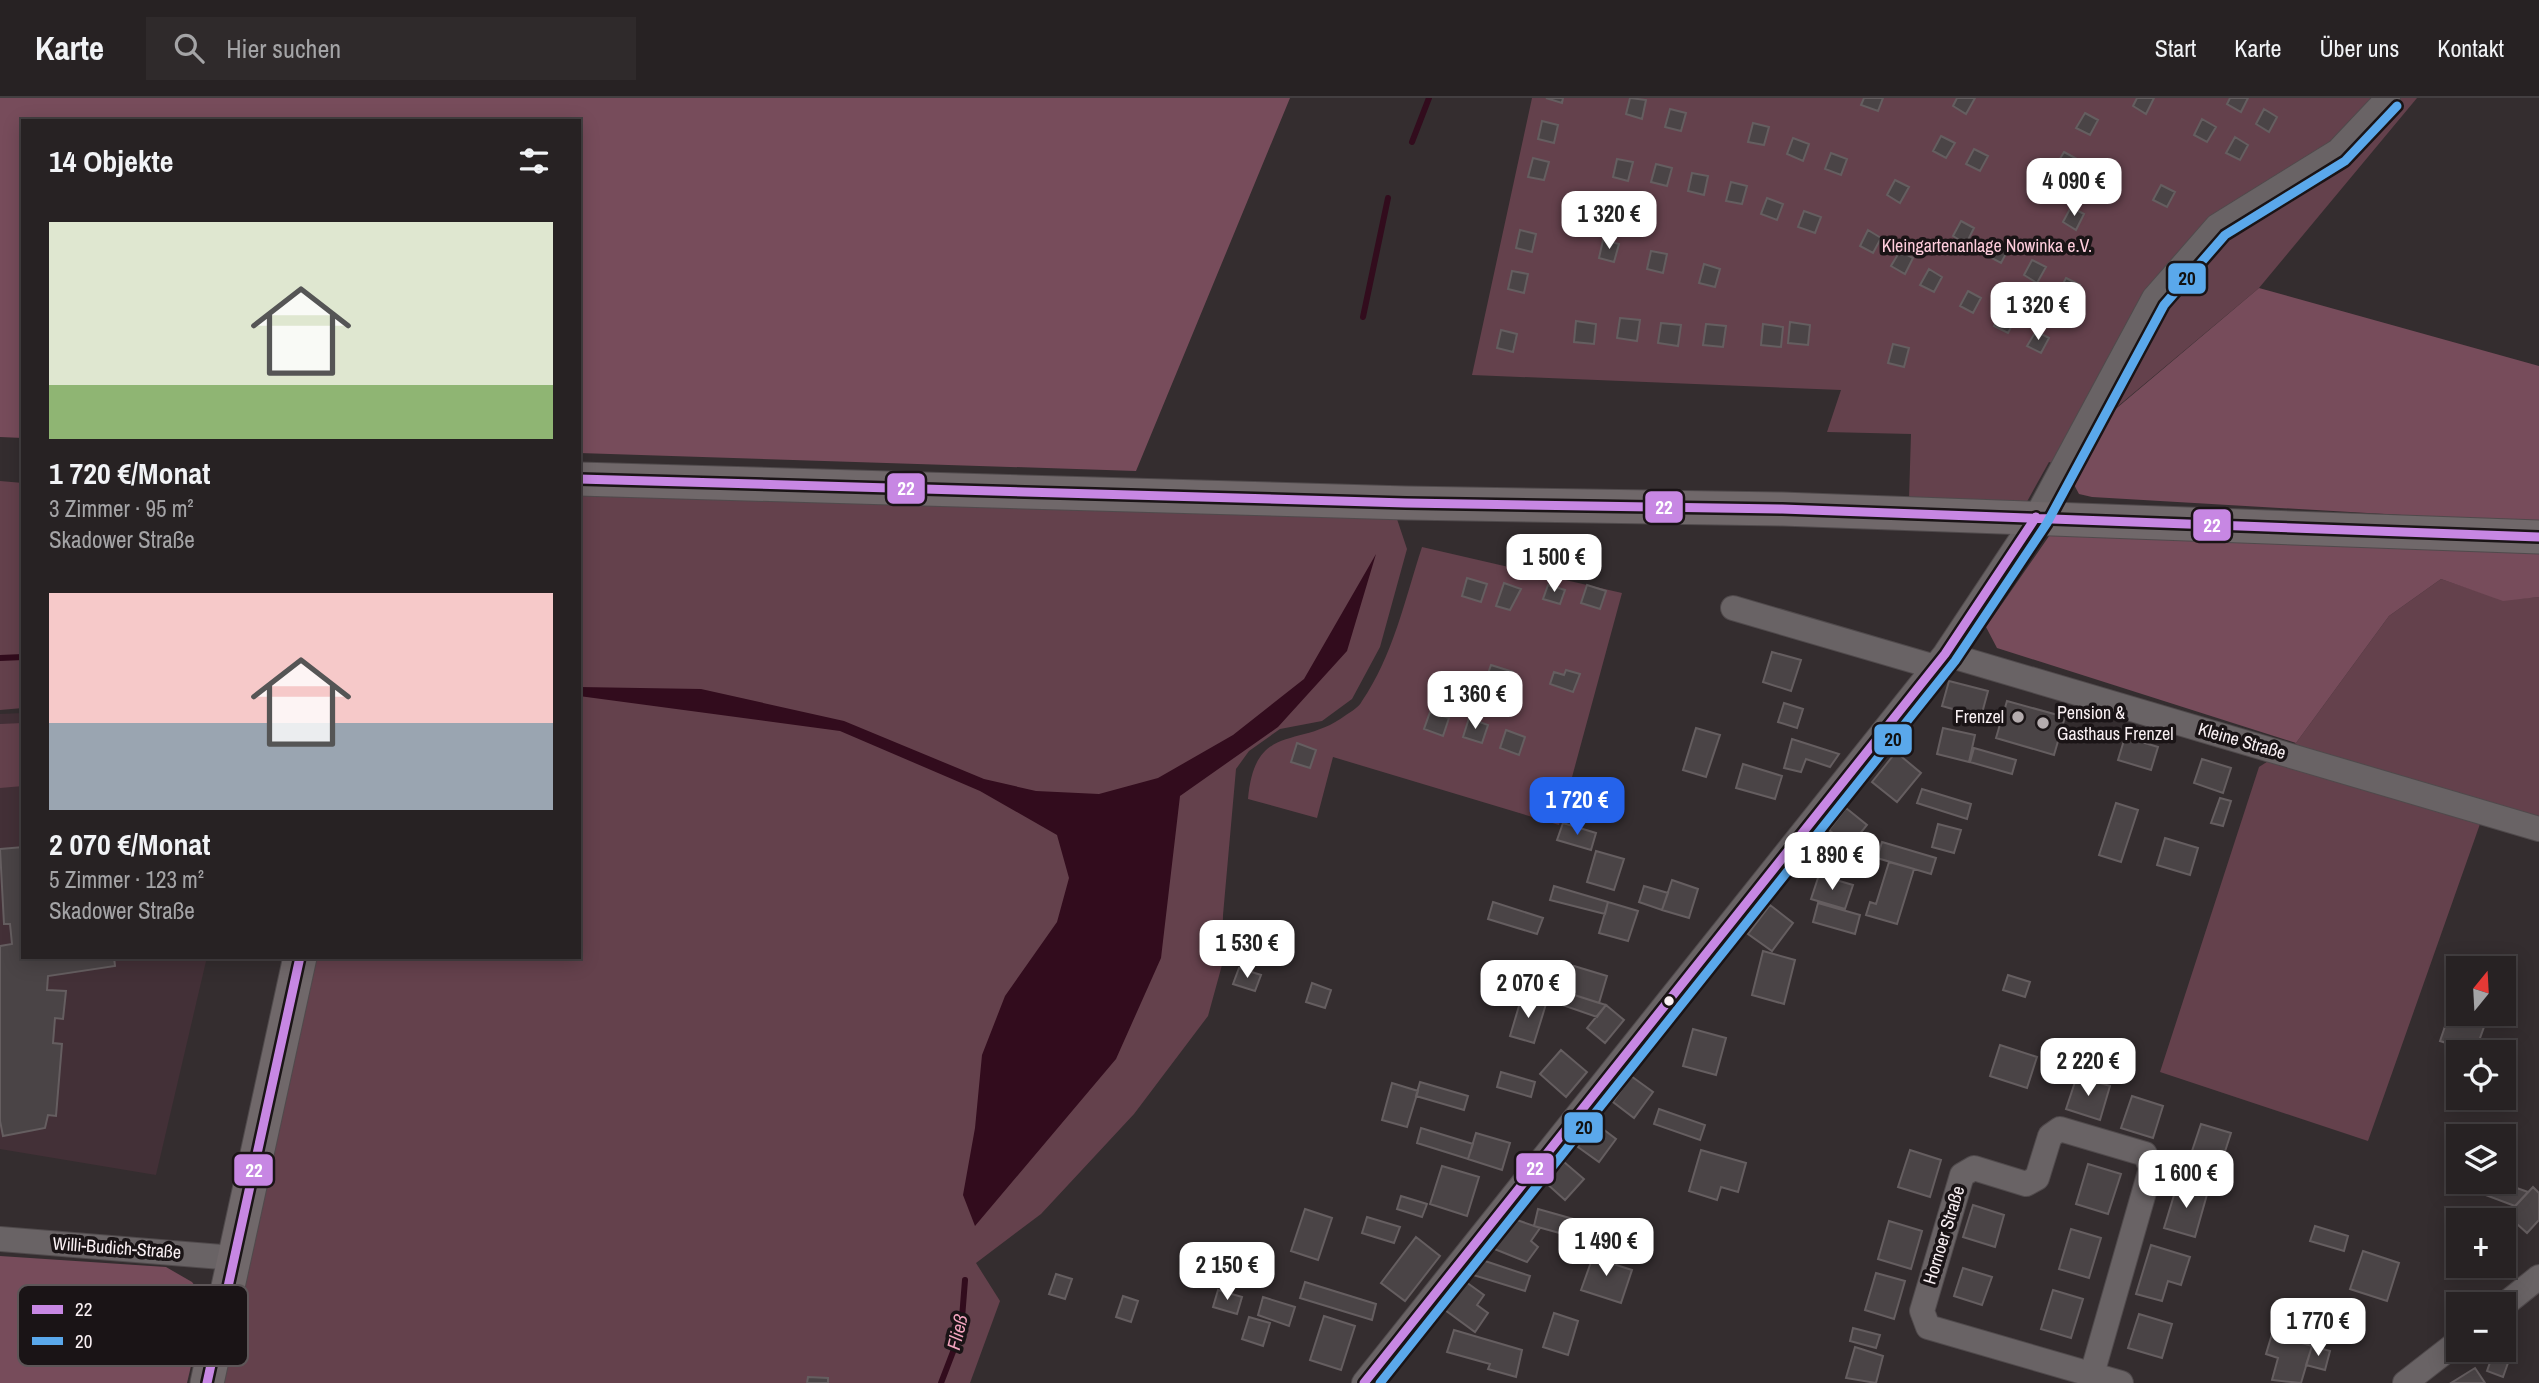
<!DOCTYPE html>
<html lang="de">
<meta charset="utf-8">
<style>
:root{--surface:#272223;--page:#2f2a2b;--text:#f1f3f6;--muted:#a4a4a6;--line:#433f41;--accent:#2563eb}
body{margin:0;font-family:"Archivo Narrow",sans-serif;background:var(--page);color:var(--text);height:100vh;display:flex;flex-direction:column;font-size:26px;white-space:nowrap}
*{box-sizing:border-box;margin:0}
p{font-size:23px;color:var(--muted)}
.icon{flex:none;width:38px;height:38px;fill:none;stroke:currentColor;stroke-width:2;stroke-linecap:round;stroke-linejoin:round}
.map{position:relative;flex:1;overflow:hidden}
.details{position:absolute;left:21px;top:21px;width:560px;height:840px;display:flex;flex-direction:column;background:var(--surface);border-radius:0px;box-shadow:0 4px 18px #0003,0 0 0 2px var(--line)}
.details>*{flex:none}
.needle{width:46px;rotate:18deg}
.buttons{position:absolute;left:2446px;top:858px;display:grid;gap:14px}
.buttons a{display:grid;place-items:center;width:70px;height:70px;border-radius:0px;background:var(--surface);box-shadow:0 4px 18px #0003,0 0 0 2px var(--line);font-size:35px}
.price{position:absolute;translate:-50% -60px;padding:0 16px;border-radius:14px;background:#fff;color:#222;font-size:23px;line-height:46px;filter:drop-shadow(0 2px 4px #0008)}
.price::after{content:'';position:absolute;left:50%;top:42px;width:21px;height:16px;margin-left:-10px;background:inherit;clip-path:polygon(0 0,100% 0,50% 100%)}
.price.active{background:var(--accent);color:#fff}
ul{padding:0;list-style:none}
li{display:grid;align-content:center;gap:14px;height:371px;padding:0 28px}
li span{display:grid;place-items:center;height:217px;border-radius:0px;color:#555}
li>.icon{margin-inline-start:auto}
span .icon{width:126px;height:126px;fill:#fffc;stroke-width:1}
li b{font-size:30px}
h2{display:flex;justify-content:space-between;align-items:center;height:84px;padding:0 28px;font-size:30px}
header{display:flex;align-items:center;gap:42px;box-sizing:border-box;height:98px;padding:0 35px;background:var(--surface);border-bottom:2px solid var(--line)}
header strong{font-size:33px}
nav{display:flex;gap:38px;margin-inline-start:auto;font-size:24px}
.search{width:490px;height:63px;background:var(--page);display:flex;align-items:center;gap:18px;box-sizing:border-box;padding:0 24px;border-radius:0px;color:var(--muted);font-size:26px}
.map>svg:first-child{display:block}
</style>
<header>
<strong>Karte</strong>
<div class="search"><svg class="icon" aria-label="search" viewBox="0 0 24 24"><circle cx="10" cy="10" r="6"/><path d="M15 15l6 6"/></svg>Hier suchen</div>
<nav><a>Start</a><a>Karte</a><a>Über uns</a><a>Kontakt</a></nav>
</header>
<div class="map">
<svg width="2539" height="1285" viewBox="0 0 2539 1285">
<rect width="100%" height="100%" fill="#342d2f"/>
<path fill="#433037" d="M23,615V859H207L156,1077L0,1051V616Z"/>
<path fill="#64414c" d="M1532,0H2417L2259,190L2099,324L2073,371L2049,364L2024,409L1909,401L1911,336L1827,334L1841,292L1472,277Z
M0,383L23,385V610L0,612Z
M579,393L1397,421L1407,451L1380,549L1352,601L1322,623L1280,631L1249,653L1236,671L1223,817L1222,867L1208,918L1134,1016L1041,1116L976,1165L1000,1203L970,1285H222L317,859H579Z
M1422,449L1622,495L1559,727L1333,659L1317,720L1248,701C1255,622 1300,652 1346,617C1352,613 1359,609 1362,603C1393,558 1405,501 1422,449Z
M2441,481L2503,502L2539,499V743L2480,726L2368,1043L2160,974L2259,669L2296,645L2389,518Z
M23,625V688L0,690V626Z"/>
<path fill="#774c5b" d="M0,0H1290L1136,373L579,355V23H23V340L0,339Z
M2259,190L2539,268V425L2092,399L2079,396L2072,383L2073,371L2099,325Z
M2056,428L2539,448V499L2503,503L2441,481L2389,518L2296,645L1997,550L1986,529Z
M0,1158L166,1169L192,1184L199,1193L202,1221L187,1285H0Z"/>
<path fill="#320c1d" d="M1376,456L1347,553L1278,629L1180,698L1161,860L1116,961L975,1128L963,1097L975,1030L982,957L1005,898L1057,824L1069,780L1057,737L980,693L840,633L579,598V589L701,591L844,623L984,681L1036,693L1099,696L1158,680L1233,637L1304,581Z"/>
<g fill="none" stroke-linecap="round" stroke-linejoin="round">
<path stroke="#320c1d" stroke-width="6" d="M1412,44L1429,0
M1363,219L1388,100
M0,560L23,559
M941,1285L961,1233L965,1182"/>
</g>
<path fill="#4a4446" stroke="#655e60" stroke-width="2" d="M1546,0H1563L1562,5Z
M1630,0L1646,2L1642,21L1626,16Z
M1864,0H1883L1878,13L1861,7Z
M1957,0H1975L1966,16L1953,8Z
M2137,0H2154L2146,16L2133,8Z
M2230,0H2248L2241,14L2227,6Z
M1670,11L1686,15L1681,33L1665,29Z
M2264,11L2277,19L2269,34L2256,26Z
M2085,15L2098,22L2090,37L2076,30Z
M2202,21L2216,29L2207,44L2194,37Z
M1542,23L1558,27L1554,45L1538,41Z
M1753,25L1769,29L1764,47L1748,44Z
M1941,38L1955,45L1946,60L1933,53Z
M2235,39L2248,47L2240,62L2226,55Z
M1793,40L1809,46L1803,63L1787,56Z
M1974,51L1988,58L1980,73L1966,66Z
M2064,54L2077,61L2069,77L2055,69Z
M1831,55L1847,61L1841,77L1825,71Z
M1533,60L1549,64L1544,82L1528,79Z
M1617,61L1633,64L1628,83L1613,79Z
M1656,66L1672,70L1667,88L1651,84Z
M2093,71L2107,78L2098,93L2085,86Z
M1692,75L1708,78L1704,97L1688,93Z
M1895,82L1909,89L1900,105L1887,97Z
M1731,84L1747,88L1742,106L1726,103Z
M2161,87L2175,94L2167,109L2153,102Z
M1767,100L1783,106L1777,122L1761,116Z
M2071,109L2084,116L2076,132L2063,124Z
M1804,113L1821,119L1815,135L1798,129Z
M1961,123L1974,130L1966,146L1953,138Z
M1520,132L1536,136L1532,154L1516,150Z
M1868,132L1881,140L1873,155L1860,148Z
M1603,142L1619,146L1614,164L1599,160Z
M1996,142L2009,150L2001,165L1988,158Z
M1651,153L1667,156L1663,175L1647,171Z
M1900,153L1913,160L1905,176L1891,168Z
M2032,162L2046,169L2037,185L2024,177Z
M1704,166L1720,171L1715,189L1699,185Z
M1929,171L1942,179L1934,194L1920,187Z
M1512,173L1528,176L1524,195L1508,191Z
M2066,180L2080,187L2071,202L2058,195Z
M1968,193L1981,200L1973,215L1960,208Z
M2002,213L2016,220L2008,235L1994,228Z
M1620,220L1640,222L1637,243L1617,240Z
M1576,223L1596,226L1594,246L1574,244Z
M1790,224L1810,227L1808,247L1788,245Z
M1661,225L1681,227L1678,248L1658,245Z
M1706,226L1726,228L1723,249L1703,247Z
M1763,226L1783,229L1781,249L1761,247Z
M1501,232L1517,236L1513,254L1497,250Z
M2036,233L2049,240L2041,255L2027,248Z
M1893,246L1909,250L1904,269L1888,265Z
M1467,480L1487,486L1481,504L1462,498Z
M1504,485L1521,491L1510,512L1496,508Z
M1548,487L1565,492L1560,506L1543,501Z
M1587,487L1606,493L1600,511L1581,505Z
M1772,554L1801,562L1791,593L1763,584Z
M1491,567L1513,574L1507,591L1485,584Z
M1566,572L1580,576L1573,594L1550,586L1554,574L1564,577Z
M1949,583L1988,593L1981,619L1942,608Z
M2007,603L2065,619L2054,657L1996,640Z
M1784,605L1803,611L1797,630L1778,624Z
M1430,614L1449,620L1443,638L1424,631Z
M1469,620L1488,627L1482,645L1463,639Z
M1696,630L1720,637L1706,679L1683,672Z
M1943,630L1975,637L1969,664L1937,656Z
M1506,632L1525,639L1519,657L1500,650Z
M2125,639L2158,649L2151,672L2118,662Z
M1792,641L1839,656L1830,669L1806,661L1801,674L1784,670Z
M1297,645L1316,652L1310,670L1291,664Z
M1974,650L2016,662L2012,676L1970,664Z
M1896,654L1921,675L1897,704L1872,684Z
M2202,661L2231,670L2223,695L2194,685Z
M1743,666L1782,678L1775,701L1736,690Z
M1922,691L1971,706L1967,721L1917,705Z
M2220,700L2231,703L2223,728L2211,725Z
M2116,705L2138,712L2121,764L2099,757Z
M1846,710L1867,727L1850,748L1829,732Z
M1563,725L1596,735L1591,752L1557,742Z
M1938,726L1961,732L1954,755L1932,749Z
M2165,740L2198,750L2190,777L2157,767Z
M1819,741L1848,750L1842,766L1814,758Z
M1882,744L1936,760L1931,776L1877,760Z
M23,749V859H114L115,868L48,878L47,892L66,893L63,921L55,920L53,945L62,946L56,1018L48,1017L45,1030L3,1038L0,1023V848L12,846L10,826H4L0,751Z
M1596,753L1624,761L1614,792L1587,784Z
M1889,764L1914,771L1897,826L1866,817L1870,804L1876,806Z
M1819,777L1853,787L1845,811L1811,801Z
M1672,782L1698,791L1689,820L1662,812Z
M1554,788L1608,804L1605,816L1550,802Z
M1644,788L1668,795L1662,812L1639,804Z
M1493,804L1543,820L1537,836L1488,821Z
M1608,804L1638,813L1628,843L1599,835Z
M1818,805L1860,817L1855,836L1813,824Z
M1770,807L1793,825L1772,853L1748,836Z
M1763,853L1795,862L1784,906L1752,897Z
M1550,865L1572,871L1565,894L1543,887Z
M1574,868L1607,878L1599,905L1565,894Z
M1239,870L1261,877L1255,893L1233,886Z
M2008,877L2030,884L2025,899L2003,892Z
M1312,885L1331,892L1325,910L1306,904Z
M1546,888L1565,894L1606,907L1597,919L1542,900Z
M1522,898L1546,906L1534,945L1510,938Z
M2455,899L2459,900V915H2489L2475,954L2440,943Z
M1606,907L1624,922L1605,945L1587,930Z
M1693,931L1726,940L1716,977L1683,968Z
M2000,947L2037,959L2027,990L1990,978Z
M1561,952L1587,974L1566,999L1540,976Z
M1501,974L1535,984L1531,999L1497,989Z
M1631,978L1653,994L1634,1020L1613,1004Z
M2077,978L2110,988L2100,1022L2066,1011Z
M1420,984L1468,998L1464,1012L1416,998Z
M1392,985L1418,993L1407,1029L1382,1022Z
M2132,998L2163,1008L2153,1040L2121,1030Z
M1659,1011L1705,1027L1700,1042L1654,1026Z
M1595,1025L1616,1041L1599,1064L1578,1049Z
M2201,1026L2231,1035L2219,1072L2189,1062Z
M1421,1030L1473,1046L1468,1061L1417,1045Z
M1476,1035L1510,1045L1502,1072L1468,1061Z
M1701,1052L1746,1065L1738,1094L1721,1089L1717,1102L1689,1093Z
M1910,1052L1941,1062L1930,1099L1898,1089Z
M1564,1064L1584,1081L1565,1102L1546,1085Z
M2088,1066L2121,1076L2108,1116L2076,1106Z
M1442,1068L1479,1079L1467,1118L1430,1106Z
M2484,1083H2497L2528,1094L2515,1108L2480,1095Z
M2178,1084L2208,1093L2195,1139L2164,1130Z
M2533,1089L2539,1095V1122L2527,1135L2507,1117Z
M1401,1098L1427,1106L1422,1119L1397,1111Z
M1973,1107L2004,1117L1995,1149L1963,1139Z
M1305,1111L1332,1120L1318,1162L1291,1153Z
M1538,1111L1623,1135L1618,1151L1534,1128Z
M1367,1119L1400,1129L1394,1145L1362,1135Z
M1514,1121L1540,1130L1531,1143L1538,1149L1527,1164L1492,1150Z
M1889,1123L1922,1133L1911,1171L1878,1161Z
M2315,1128L2348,1138L2344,1153L2310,1143Z
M2071,1131L2101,1140L2089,1180L2059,1171Z
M2453,1138L2459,1140V1157L2448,1153Z
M1416,1139L1440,1158L1405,1203L1381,1185Z
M2151,1147L2190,1159L2181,1187L2168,1183L2162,1203L2136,1196Z
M1595,1153L1612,1158L1610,1165L1632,1172L1621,1205L1581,1192Z
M2363,1153L2399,1165L2387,1203L2350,1191Z
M1482,1162L1530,1178L1525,1193L1470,1176Z
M1963,1170L1992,1179L1982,1207L1954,1198Z
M1876,1175L1905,1183L1894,1221L1865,1212Z
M1056,1176L1072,1181L1065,1201L1049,1196Z
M1305,1184L1376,1206L1372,1222L1300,1200Z
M1466,1184L1484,1197L1477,1207L1488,1215L1475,1234L1445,1212Z
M1218,1192L1242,1199L1237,1216L1213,1209Z
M2053,1192L2083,1201L2071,1240L2041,1231Z
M1123,1198L1138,1203L1131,1224L1116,1219Z
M1263,1199L1295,1209L1289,1228L1258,1217Z
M1554,1215L1578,1223L1568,1257L1543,1249Z
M2139,1216L2172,1226L2162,1260L2128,1250Z
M1324,1218L1355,1228L1341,1272L1310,1262Z
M1249,1219L1270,1225L1263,1248L1242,1241Z
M1853,1230L1880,1237L1876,1250L1850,1243Z
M1454,1232L1522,1252L1516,1279L1488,1271L1490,1266L1447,1254Z
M2272,1236L2312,1248L2301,1285L2272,1282L2278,1260L2266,1256Z
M2312,1248L2330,1253L2325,1272L2306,1267Z
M1855,1249L1883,1258L1876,1285L1846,1280Z
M2493,1256L2509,1262L2503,1279L2487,1273Z
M2475,1270L2485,1285H2451Z
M808,1279L828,1280V1285H807Z"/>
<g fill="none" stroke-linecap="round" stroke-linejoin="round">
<defs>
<path id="street" d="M1733,510L1935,569
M1945,556L2539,731
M0,1141L234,1160
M2504,1207L2539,1179
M2092,1276L2151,1070L2145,1056L2060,1031L2050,1038L2037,1080L2026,1086L1974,1070L1962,1077L1922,1213L1928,1229L2121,1285
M1364,1285L1945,556L2036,419L2154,200L2217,128L2338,53L2388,0
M2405,1285L2459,1243"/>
<path id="secondary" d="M579,381L1406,405L1782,411L2539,439
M207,1285L300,859"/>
</defs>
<use href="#street" stroke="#504a4c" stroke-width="26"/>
<use href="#secondary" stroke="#504a4c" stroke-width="35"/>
<use href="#street" stroke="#696365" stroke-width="24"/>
<use href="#secondary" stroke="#70686a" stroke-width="33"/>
<defs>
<path id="bus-1" d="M579,381L1406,405L1782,411L2539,439
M207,1285L300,859
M1364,1285L1945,556L2036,419"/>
<path id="bus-2" d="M1380,1285L1955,563L2047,425L2164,207L2225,137L2345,63L2397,8"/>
</defs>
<use href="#bus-1" stroke="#1a1416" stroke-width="14"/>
<use href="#bus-2" stroke="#1a1416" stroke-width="14"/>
<use href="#bus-1" stroke="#c787e3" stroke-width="9"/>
<use href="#bus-2" stroke="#5aa8eb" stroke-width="9"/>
</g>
<g fill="#b4acae" stroke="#1a1416" stroke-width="2.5">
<circle cx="2018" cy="619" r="7"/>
<circle cx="2043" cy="625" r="7"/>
</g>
<circle fill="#f9f0f3" stroke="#1a1416" stroke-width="2.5" cx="1669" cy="903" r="6"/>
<g text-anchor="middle" stroke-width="7" stroke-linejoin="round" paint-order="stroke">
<g font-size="18" fill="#fecddc" stroke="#1a1416">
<text x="1987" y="154">Kleingartenanlage Nowinka e.V.</text>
</g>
<g font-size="18" fill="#f9f0f3" stroke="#1a1416" text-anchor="start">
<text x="2057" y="621">Pension &amp;<tspan x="2057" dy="21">Gasthaus Frenzel</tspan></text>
<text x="2004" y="625" text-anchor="end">Frenzel</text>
</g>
<g font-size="18" fill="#f9f0f3" stroke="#1a1416">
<text transform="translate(2242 643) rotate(16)" y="6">Kleine Straße</text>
<text transform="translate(1944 1137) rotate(-73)" y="6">Hornoer Straße</text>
<text transform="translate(117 1150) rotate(4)" y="6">Willi-Budich-Straße</text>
</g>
<g font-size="19" font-style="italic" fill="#f2a4be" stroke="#1a1416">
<text transform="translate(957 1234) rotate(-76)" y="7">Fließ</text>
</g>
</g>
<rect x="18" y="1187" width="230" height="81" rx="10" fill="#1a1416" stroke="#5d5658" stroke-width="2"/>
<rect x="32" y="1207" width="31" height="9" fill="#c787e3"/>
<rect x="32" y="1239" width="31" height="8" fill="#5aa8eb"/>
<g font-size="19" fill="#f9f0f3">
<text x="75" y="1218">22</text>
<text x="75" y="1250">20</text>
</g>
<g stroke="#1a1416" stroke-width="2.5">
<rect x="2167" y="164" width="40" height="33" rx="7" fill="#5aa8eb"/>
<rect x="886" y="374" width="40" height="33" rx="7" fill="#c787e3"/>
<rect x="1644" y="392" width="40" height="34" rx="7" fill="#c787e3"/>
<rect x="2192" y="410" width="40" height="34" rx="7" fill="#c787e3"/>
<rect x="1873" y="625" width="40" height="33" rx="7" fill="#5aa8eb"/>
<rect x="1563" y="1013" width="41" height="33" rx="7" fill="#5aa8eb"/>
<rect x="1515" y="1054" width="40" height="33" rx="7" fill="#c787e3"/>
<rect x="233" y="1055" width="41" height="34" rx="7" fill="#c787e3"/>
</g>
<g font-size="19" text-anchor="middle" font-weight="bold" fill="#fff">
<text x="906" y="397">22</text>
<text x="1664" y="416">22</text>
<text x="2212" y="434">22</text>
<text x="1535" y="1077">22</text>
<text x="254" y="1079">22</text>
</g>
<g font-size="19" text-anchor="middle" font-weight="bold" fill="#111">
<text x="2187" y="187">20</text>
<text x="1893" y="648">20</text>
<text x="1584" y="1036">20</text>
</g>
</svg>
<div class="buttons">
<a><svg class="needle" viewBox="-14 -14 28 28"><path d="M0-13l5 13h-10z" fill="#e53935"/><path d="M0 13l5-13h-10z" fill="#a4a4a6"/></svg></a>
<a><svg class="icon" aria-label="locate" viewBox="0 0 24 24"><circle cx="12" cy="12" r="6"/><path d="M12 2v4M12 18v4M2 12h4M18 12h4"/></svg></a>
<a><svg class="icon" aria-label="layers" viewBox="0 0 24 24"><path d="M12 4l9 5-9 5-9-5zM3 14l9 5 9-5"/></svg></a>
<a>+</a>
<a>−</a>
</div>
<b class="price" style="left:2074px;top:120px">4 090 €</b>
<b class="price" style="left:1609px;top:153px">1 320 €</b>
<b class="price" style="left:2038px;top:244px">1 320 €</b>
<b class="price" style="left:1554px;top:496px">1 500 €</b>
<b class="price" style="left:1475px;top:633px">1 360 €</b>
<b class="price active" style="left:1577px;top:739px">1 720 €</b>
<b class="price" style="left:1832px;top:794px">1 890 €</b>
<b class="price" style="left:1247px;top:882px">1 530 €</b>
<b class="price" style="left:1528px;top:922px">2 070 €</b>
<b class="price" style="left:2088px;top:1000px">2 220 €</b>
<b class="price" style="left:2186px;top:1112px">1 600 €</b>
<b class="price" style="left:1606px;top:1180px">1 490 €</b>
<b class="price" style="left:1227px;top:1204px">2 150 €</b>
<b class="price" style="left:2318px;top:1260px">1 770 €</b>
<section class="details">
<h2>14 Objekte<svg class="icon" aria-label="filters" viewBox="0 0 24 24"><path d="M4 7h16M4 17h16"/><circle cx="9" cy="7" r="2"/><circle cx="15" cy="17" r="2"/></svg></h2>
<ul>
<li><span style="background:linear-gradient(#dfe7d0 75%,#8fb573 0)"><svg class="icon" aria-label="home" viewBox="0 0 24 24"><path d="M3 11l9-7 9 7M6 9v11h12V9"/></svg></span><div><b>1 720 €/Monat</b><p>3 Zimmer · 95 m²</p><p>Skadower Straße</p></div></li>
<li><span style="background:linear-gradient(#f6c9c9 60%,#9aa5b1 0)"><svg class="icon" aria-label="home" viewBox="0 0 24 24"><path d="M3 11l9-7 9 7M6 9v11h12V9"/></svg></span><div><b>2 070 €/Monat</b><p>5 Zimmer · 123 m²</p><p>Skadower Straße</p></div></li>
</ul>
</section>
</div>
